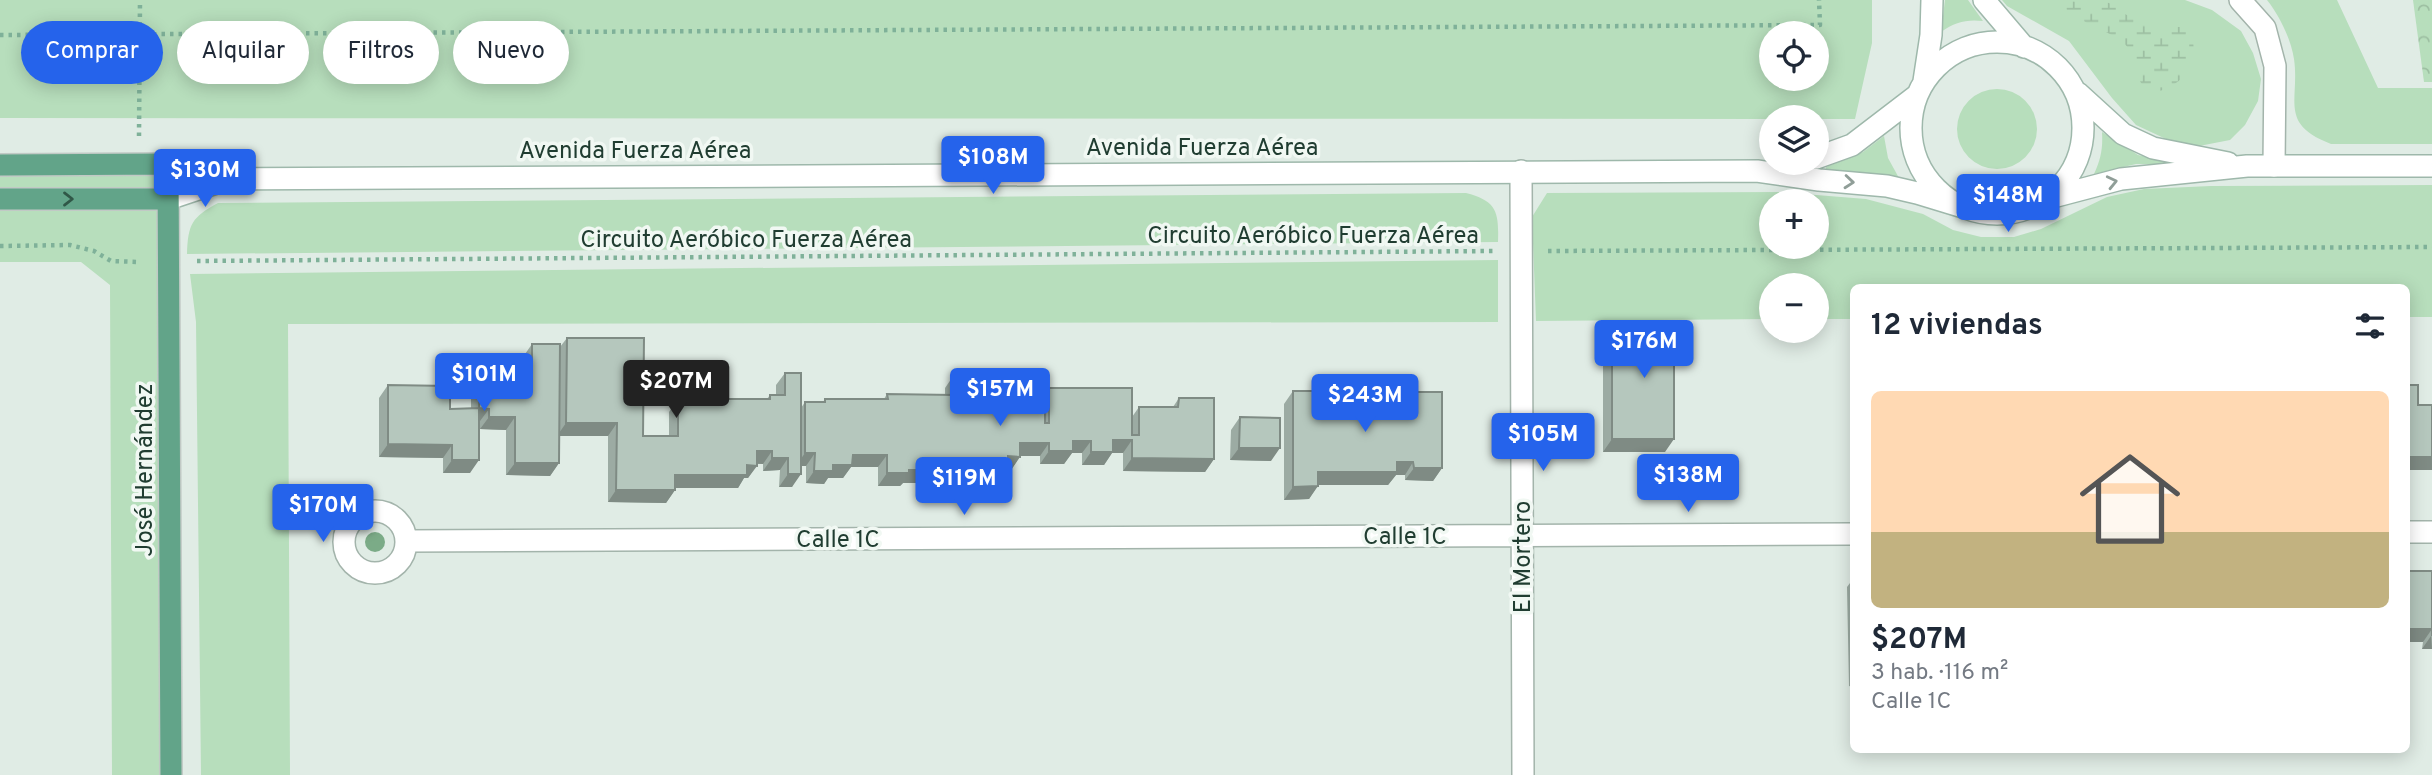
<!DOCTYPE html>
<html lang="es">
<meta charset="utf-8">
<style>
:root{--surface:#fff;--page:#f2f2f3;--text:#1f2937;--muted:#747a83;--accent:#2563eb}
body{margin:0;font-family:Overpass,sans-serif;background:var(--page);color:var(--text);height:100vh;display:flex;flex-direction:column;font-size:26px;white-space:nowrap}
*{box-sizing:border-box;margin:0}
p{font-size:23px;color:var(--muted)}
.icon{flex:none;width:38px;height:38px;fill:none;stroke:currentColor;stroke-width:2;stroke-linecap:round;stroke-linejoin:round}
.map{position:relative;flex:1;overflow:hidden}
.details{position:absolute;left:1850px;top:284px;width:560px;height:469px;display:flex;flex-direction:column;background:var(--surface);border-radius:10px;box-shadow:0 4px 18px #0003}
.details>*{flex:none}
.banner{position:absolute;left:21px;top:21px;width:665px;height:63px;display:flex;gap:14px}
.controls{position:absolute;left:1759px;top:21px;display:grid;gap:14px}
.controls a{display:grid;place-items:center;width:70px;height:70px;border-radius:50%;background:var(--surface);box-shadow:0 4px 18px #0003;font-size:35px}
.price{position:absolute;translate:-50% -60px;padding:0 16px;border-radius:7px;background:var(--accent);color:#fff;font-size:23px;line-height:46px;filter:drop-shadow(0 2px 4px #0008)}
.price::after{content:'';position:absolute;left:50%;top:42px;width:21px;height:16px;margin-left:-10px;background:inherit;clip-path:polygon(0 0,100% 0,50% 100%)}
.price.selected{background:#222;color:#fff}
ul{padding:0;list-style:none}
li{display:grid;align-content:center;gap:14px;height:371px;padding:0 21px}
li span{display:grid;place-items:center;height:217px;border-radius:10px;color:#555}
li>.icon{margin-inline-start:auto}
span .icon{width:126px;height:126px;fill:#fffc;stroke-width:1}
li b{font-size:30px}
h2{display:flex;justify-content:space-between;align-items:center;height:84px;padding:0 21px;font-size:30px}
.chip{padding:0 24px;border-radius:32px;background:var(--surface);box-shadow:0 4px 18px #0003;font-size:24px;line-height:63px}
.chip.selected{background:var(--accent);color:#fff}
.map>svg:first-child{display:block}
</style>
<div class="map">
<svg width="2432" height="775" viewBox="0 0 2432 775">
<defs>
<pattern id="wetland-marsh" width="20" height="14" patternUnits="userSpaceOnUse" patternTransform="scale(1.75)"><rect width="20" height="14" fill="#b7debc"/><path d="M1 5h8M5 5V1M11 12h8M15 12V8" fill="none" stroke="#9dbfa2"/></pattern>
<pattern id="park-crowns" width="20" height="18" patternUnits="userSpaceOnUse" patternTransform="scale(1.75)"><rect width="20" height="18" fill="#b7debc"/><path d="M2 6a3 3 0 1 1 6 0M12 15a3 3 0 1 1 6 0" fill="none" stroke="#9dbfa2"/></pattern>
</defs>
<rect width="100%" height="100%" fill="#e0ece5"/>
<path fill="#b7debc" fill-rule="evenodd" d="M0,0H1872V43L1855,119H1817L1816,117H1771V119L0,118ZM1816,33V79H1771V33Z
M1945,0H1968L1983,21C1967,19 1955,22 1941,32Z
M2002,0H2185L2212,10L2241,31L2253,53L2261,79L2258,101L2245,125L2230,140L2199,146L2166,139L2136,125L2112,98L2069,41L2007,6Z
M2267,0H2337L2378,88H2432V144H2331C2278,124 2300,100 2294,59C2291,39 2279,15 2267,0Z
M1957 129a40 40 0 1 1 80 0a40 40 0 1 1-80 0Z
M2102,132L2138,155L2179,164H2136L2094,174C2101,159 2103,148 2102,132Z
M1884,136L1888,158L1899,178L1869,173L1826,172V167L1863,152Z
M168,164L171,775H112L110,285L81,262H0V165Z
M2432,185V317H2406V287H1853V319H1817L1816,285H1771V319L1536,321L1532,217L1547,193L1779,192L1866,199L1923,214L1953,230L1981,237H2014L2041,229L2107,197L2144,189L2211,186ZM1771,201H1816V247H1771Z
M1466,193C1497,201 1499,212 1498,242L187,254C188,224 192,217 218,203Z
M1498,260V322L288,324L290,775H201L196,322L190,274Z"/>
<path fill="url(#wetland-marsh)" d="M2050,0C2065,0 2097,0 2109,3C2125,12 2128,19 2147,24C2161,28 2176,25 2190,29C2199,53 2191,78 2167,88C2162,90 2157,93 2151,91C2133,84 2136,57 2125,44C2116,35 2093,27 2082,20C2070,13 2062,5 2050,0Z"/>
<path fill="url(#park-crowns)" d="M2413,0H2432V82H2424Z"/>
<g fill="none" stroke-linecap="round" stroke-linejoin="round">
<defs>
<path id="street" d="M2240,0L2265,28L2275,66L2274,166
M1521,171L1523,775
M344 542a31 31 0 1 1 62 0a31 31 0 1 1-62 0Z
M2406,532H2432
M406,541L1853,534"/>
<path id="secondary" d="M1984,0L2024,47
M1911 128a86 86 0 1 1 172 0a86 86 0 1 1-172 0Z
M1924,81L1931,35L1932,0
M2078,93L2123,134L2153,148L2228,163
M1816,158L1852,145L1916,96
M168,164L228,179L1757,171L1819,180L1887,186L1917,193L1963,207
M2049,198L2121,179L2247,166H2432
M168,199L228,179"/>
<path id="primary" d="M0,165L168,164L171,775
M0,199H168"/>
</defs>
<use href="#street" stroke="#a3b4ab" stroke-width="24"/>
<use href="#secondary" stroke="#9eb8ab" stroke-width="24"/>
<use href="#primary" stroke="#c1c9c5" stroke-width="24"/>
<path stroke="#7fb199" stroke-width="4.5" stroke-dasharray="3.5 5" stroke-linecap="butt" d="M0,35L1820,25L1819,0
M139,136L140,0
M0,246L70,245L94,251L111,261L139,262
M1548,251L2432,247
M197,261L1494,251"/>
<use href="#street" stroke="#fff" stroke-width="21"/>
<use href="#secondary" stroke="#fff" stroke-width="21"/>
<use href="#primary" stroke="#62a489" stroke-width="21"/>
</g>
<circle fill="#7bab87" cx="375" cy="542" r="10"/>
<path fill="#9caba3" d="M1612,324L1674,361L1665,452H1603V337Z
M567,338L643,436H669V412L678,399H767L770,395H776V385L785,373L801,408L805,402H823L825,399H884L887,394L945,395V388L954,375L969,401H998L1001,397H1026L1029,394L1045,395L1049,388L1132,417L1139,407H1173L1179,398L1214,459L1205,472L1123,471V453H1112L1104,465H1082V453H1072L1064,464H1040V456H1020L1011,470L1008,469L999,482H960V471H955L946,483H903L900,486H878V467H851L843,478H828L824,484L806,483V466H801L792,487H779L780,470L763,471V464H757L748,478H744L738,488H675V490L666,503L608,502V436H560L559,463L550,476L506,475V430L480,429V421L470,473H443V458L379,457V398L388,385L450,409L471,408V389L480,376L504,388H523V357L532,344L560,347Z
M1293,391L1340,407H1372V405L1381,392L1442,468L1433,481L1405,480V475H1396L1388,485H1318L1309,499L1284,500V404Z
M1240,417L1271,461L1230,460L1231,430Z
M2432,571V649H2422L2423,642Z
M1853,579V687L1849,686L1847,587Z"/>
<path fill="#7f8b84" d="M1674,348H1683L1674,361Z
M479,408L489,409L480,421H470Z
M489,417H515L506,430L480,429Z
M566,423H617L608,436H557Z
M1612,439H1674L1665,452H1603Z
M1113,440H1132L1123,453H1112L1104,465H1082L1091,452Z
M1073,441H1091L1082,453H1072L1064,464H1040L1049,451Z
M1020,443H1049L1040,456H1012Z
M388,444L452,445L443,458L379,457Z
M1239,448H1280L1271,461L1230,460Z
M757,451H772L763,464L748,463Z
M805,453H815L806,466H796Z
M853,455H887L878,467H851L843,478H828L824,484L806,483L814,471L833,465Z
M1008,456L1020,457L1011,470L999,469Z
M2406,457H2432V470H2406Z
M772,458H788L780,470L763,471Z
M955,458H969L960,471H955L946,483H903L900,486H878L887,473L909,470Z
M1132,458L1214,459L1205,472L1123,471Z
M452,460H479L470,473H443Z
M1397,462H1413L1405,475H1396L1388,485H1309L1318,472Z
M515,463H559L550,476L506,475Z
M747,465L757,466L748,478H744L738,488H666L675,475Z
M1414,468H1442L1433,481L1405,480Z
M969,469L1008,470L999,482H960Z
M788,474H801L792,487H779Z
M1318,486L1309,499L1284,500L1293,487Z
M616,490H675L666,503L608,502Z
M2406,629H2432L2423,642H2406Z
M2431,636L2432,649H2422Z"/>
<path fill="#b5c7bd" stroke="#7f8b84" stroke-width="2" d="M1612,324H1683V348H1674V439H1612Z
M567,338H644L643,436H678V399H770V395H785V373H801V474H788V458H772V451H757V466L747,465V475H675V490H616L617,423H566Z
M532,344H560L559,463H515V417H489V409L479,408V460H452V445L388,444V385L450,386V409L479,408L480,376H503L504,388H532Z
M954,375L969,376V401H1001V397H1029V394H1045V423H1049V388H1132V435H1139V407H1178L1179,398H1214V459L1132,458V440H1113V452H1091V441H1073V451H1049V443H1020V457L1008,456V470L969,469V458H955V470H909V473H887V455H853L852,465H833V471H814L815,453H805V402H825V399H888L887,394L954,395Z
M2406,385H2418V405H2432V457H2406Z
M1293,391H1340V407H1381V392H1442V468H1414L1413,462H1397V472H1318V486L1293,487Z
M1240,417L1280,418V448H1239Z
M2406,571H2432V636V629H2406Z"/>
<defs><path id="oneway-chevron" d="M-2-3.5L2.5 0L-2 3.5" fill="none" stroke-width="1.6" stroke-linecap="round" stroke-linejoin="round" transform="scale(1.75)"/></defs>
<g stroke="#909e98">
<use href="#oneway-chevron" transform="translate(1849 182) rotate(5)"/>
<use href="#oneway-chevron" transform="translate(2112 182) rotate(-13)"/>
</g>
<use stroke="#305747" href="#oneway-chevron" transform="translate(68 199)"/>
<g text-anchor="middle" stroke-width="7" stroke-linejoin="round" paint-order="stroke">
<g font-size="24" fill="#203d31" stroke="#f1f8f3">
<text x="1202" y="155">Avenida Fuerza Aérea</text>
<text x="635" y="158">Avenida Fuerza Aérea</text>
<text x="1313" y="243">Circuito Aeróbico Fuerza Aérea</text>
<text x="746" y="247">Circuito Aeróbico Fuerza Aérea</text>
<text transform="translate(144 470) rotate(-90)" y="8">José Hernández</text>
<text x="1405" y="544">Calle 1C</text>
<text x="838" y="547">Calle 1C</text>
<text transform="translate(1522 557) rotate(-90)" y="8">El Mortero</text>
</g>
</g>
</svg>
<div class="controls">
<a><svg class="icon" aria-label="locate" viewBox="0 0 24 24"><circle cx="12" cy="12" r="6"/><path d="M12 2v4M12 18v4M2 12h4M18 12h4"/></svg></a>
<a><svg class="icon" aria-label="layers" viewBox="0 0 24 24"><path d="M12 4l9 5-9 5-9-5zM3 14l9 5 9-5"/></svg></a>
<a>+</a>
<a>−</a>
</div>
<b class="price" style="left:993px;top:196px">$108M</b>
<b class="price" style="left:205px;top:209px">$130M</b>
<b class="price" style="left:2008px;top:234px">$148M</b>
<b class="price" style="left:1644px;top:380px">$176M</b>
<b class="price" style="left:484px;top:413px">$101M</b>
<b class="price selected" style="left:676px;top:420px">$207M</b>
<b class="price" style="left:1000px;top:428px">$157M</b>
<b class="price" style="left:1365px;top:434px">$243M</b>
<b class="price" style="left:1543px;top:473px">$105M</b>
<b class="price" style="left:1688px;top:514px">$138M</b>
<b class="price" style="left:964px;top:517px">$119M</b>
<b class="price" style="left:323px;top:544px">$170M</b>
<div class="banner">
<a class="chip selected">Comprar</a>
<a class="chip">Alquilar</a>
<a class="chip">Filtros</a>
<a class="chip">Nuevo</a>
</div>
<section class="details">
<h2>12 viviendas<svg class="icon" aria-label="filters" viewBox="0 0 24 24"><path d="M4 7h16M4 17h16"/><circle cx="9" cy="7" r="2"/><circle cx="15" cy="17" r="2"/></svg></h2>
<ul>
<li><span style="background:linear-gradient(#ffd9b3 65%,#c2b280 0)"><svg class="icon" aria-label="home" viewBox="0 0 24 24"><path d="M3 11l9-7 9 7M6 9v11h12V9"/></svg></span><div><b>$207M</b><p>3 hab. · 116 m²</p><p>Calle 1C</p></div></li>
</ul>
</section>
</div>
